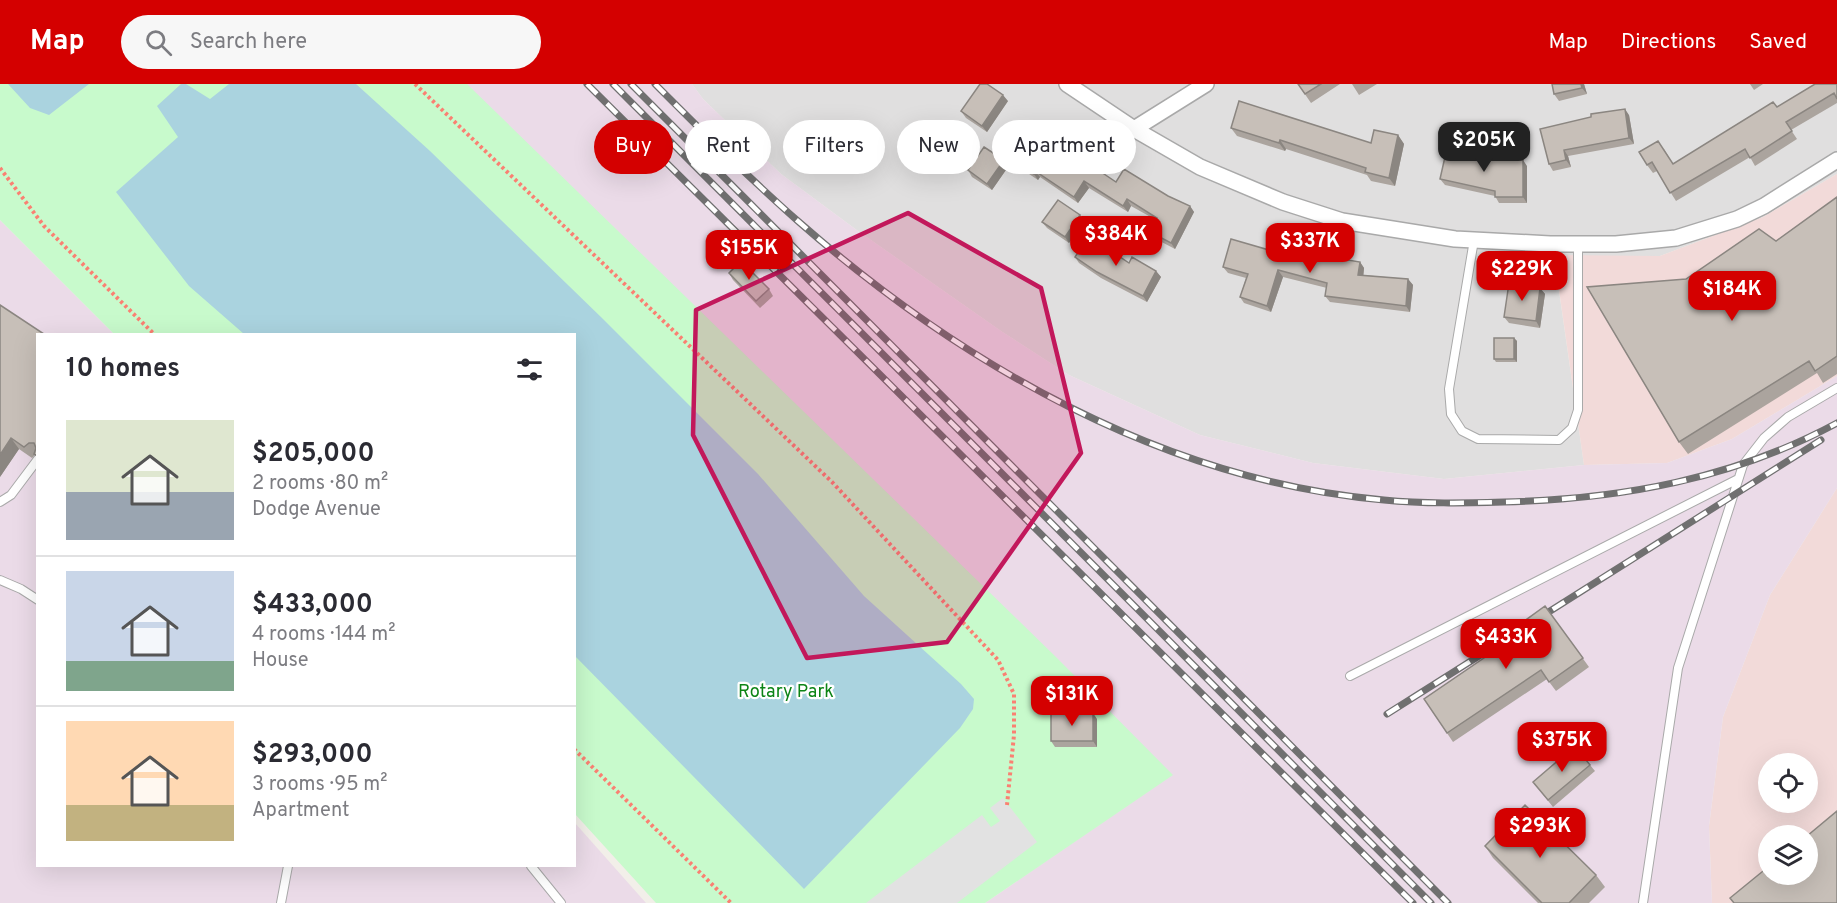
<!DOCTYPE html>
<meta charset="utf-8">
<style>
:root{--surface:#fff;--page:#f7f7f7;--text:#2b2b33;--muted:#7c7c81;--line:#e1e1e2;--accent:#d40000}
body{margin:0;font-family:Overpass,sans-serif;background:var(--page);color:var(--text);height:100vh;display:flex;flex-direction:column;font-size:22px;white-space:nowrap}
*{box-sizing:border-box;margin:0}
p{font-size:20px;color:var(--muted)}
.icon{flex:none;width:33px;height:33px;fill:none;stroke:currentColor;stroke-width:2;stroke-linecap:round;stroke-linejoin:round}
.map{position:relative;flex:1;overflow:hidden}
.drawer{position:absolute;left:36px;top:249px;width:540px;height:534px;display:flex;flex-direction:column;background:var(--surface);border-radius:0px;box-shadow:0 6px 24px #0002}
.drawer>*{flex:none}
.top-card{position:absolute;left:594px;top:36px;width:570px;height:54px;display:flex;gap:12px}
.controls{position:absolute;left:1758px;top:669px;display:grid;gap:12px}
.controls a{display:grid;place-items:center;width:60px;height:60px;border-radius:50%;background:var(--surface);box-shadow:0 6px 24px #0002;font-size:30px}
.price{position:absolute;translate:-50% -51px;padding:0 14px;border-radius:12px;background:var(--accent);color:#fff;font-size:20px;line-height:39px;filter:drop-shadow(0 2px 3px #0008)}
.price::after{content:'';position:absolute;left:50%;top:36px;width:18px;height:14px;margin-left:-9px;background:inherit;clip-path:polygon(0 0,100% 0,50% 100%)}
.price.on{background:#222;color:#fff}
ul{padding:0;list-style:none}
li{display:flex;align-items:center;gap:18px;height:150px;padding:0 30px}
li+li{border-top:2px solid var(--line)}
li span{display:grid;place-items:center;flex:none;width:168px;height:120px;border-radius:0px;color:#555}
li>.icon{margin-inline-start:auto}
span .icon{width:72px;height:72px;fill:#fffc;stroke-width:1}
li b{font-size:26px}
h2{display:flex;justify-content:space-between;align-items:center;height:72px;padding:0 30px;font-size:26px}
.chip{padding:0 21px;border-radius:27px;background:var(--surface);box-shadow:0 6px 24px #0002;font-size:21px;line-height:54px}
.chip.on{background:var(--accent);color:#fff}
header{display:flex;align-items:center;gap:36px;box-sizing:border-box;height:84px;padding:0 30px;background:var(--accent);color:#fff}
header strong{font-size:28px}
nav{display:flex;gap:33px;margin-inline-start:auto;font-size:21px}
.search{width:420px;height:54px;background:var(--page);display:flex;align-items:center;gap:15px;box-sizing:border-box;padding:0 21px;border-radius:33px;color:var(--muted);font-size:22px}
.map>svg:first-child{display:block}
</style>
<header>
<strong>Map</strong>
<div class="search"><svg class="icon" aria-label="search" viewBox="0 0 24 24"><circle cx="10" cy="10" r="6"/><path d="M15 15l6 6"/></svg>Search here</div>
<nav><a>Map</a><a>Directions</a><a>Saved</a></nav>
</header>
<div class="map">
<svg width="1837" height="819" viewBox="0 0 1837 819">
<rect width="100%" height="100%" fill="#f2efe9"/>
<path fill="#e0dfdf" d="M692,0H1837V90L1763,133L1660,172H1554L1584,381L1444,395L1313,379L1200,351L1069,291L1001,247L858,147L781,90L703,15Z"/>
<path fill="#f2dad9" fill-rule="evenodd" d="M1837,90V292L1732,355L1667,379L1584,381L1554,171L1660,172L1763,133Z
M1837,404V819H1712L1709,742L1723,633L1770,511ZM1768,680H1808V718H1768ZM1768,752H1808V790H1768Z"/>
<path fill="#ebdbe8" d="M465,0H692L703,15L781,90L858,147L1001,247L1069,291L1200,351L1313,379L1444,395L1584,381L1667,379L1732,355L1837,292V404L1770,511L1723,633L1709,742L1712,819H985L1172,691Z
M0,136L114,250H38V782H574L575,739L646,819H0Z"/>
<path fill="#c8facc" d="M0,0H467L1057,574L1173,691L985,819H656L575,730L574,250H114L0,136Z"/>
<path fill="#e2e2e2" d="M1003,714L1037,758L957,819H866L982,731L991,743L1000,737L990,724Z"/>
<path fill="#aad3df" d="M8,0H89L49,31L30,24Z
M181,0H186L210,15L229,0H356L430,67L603,235L758,390L864,512L961,600L974,615L973,625L960,644L804,805L575,572L574,250H244L189,202L116,108L178,53L157,22Z"/>
<g fill="none" stroke-linecap="round" stroke-linejoin="round">
<defs>
<path id="service" d="M1474,156L1449,305L1451,330L1462,347L1478,355L1559,356L1572,344L1578,326V160
M0,418L11,411L38,375
M0,496L21,505L38,516
M1350,592L1738,395
M531,782L561,819
M281,819L288,782
M1643,819L1678,584L1743,381L1764,354L1788,333L1837,304"/>
<path id="minor" d="M1067,0L1134,45L1200,83L1283,118L1342,137L1455,155L1550,160H1616L1676,154L1737,135L1764,122L1837,76
M1134,45L1206,0"/>
</defs>
<use href="#service" stroke="#a9a9a9" stroke-width="10"/>
<use href="#minor" stroke="#a9a9a9" stroke-width="18"/>
<path stroke="#fa8072" stroke-width="4" stroke-dasharray="3 3" stroke-linecap="butt" d="M415,0L832,398L998,576L1014,610V651L1007,721
M0,84L44,142L154,250
M574,665L731,819"/>
<use href="#service" stroke="#fff" stroke-width="8"/>
<use href="#minor" stroke="#fff" stroke-width="15"/>
<defs>
<path id="rail" d="M587,0L1413,819
M613,0L1431,819
M631,0L1448,819
M655,0C702,47 749,94 799,138C962,281 1165,397 1384,416C1424,420 1464,419 1504,418C1622,415 1733,395 1837,339
M1387,630L1821,356"/>
</defs>
<use href="#rail" stroke="#707070" stroke-width="7"/>
<use href="#rail" stroke="#fff" stroke-width="4.5" stroke-dasharray="14" stroke-linecap="butt"/>
</g>
<path fill="#aba49e" d="M1298,0H1340L1311,19Z
M1352,0H1377L1359,11Z
M1552,0H1584L1587,10L1559,17L1554,10Z
M1750,0H1763L1754,6Z
M1837,0V19L1791,46L1797,55L1755,82L1750,73L1676,117L1657,87L1653,89L1647,81L1664,65L1673,80L1777,23Z
M1008,17L987,48L966,34L961,27Z
M1629,31L1634,60L1568,72L1571,83L1553,87L1549,80L1540,45Z
M1231,44L1371,59L1398,51L1404,60L1395,102L1371,97L1367,91L1286,65L1285,67L1237,52Z
M1057,55L1061,61L1116,98L1168,112L1190,122L1194,128L1175,165L1154,154L1150,148L1156,136L1131,122L1128,128L1089,104L1078,119L1040,93L1038,96L1014,80L1010,74Z
M1004,76L1008,83L992,106L972,93L968,86Z
M1484,76L1527,82V119H1499L1495,112L1445,101L1440,95Z
M1837,113V290L1823,299L1817,289L1688,370L1679,358L1686,195L1776,157Z
M1084,137L1069,159L1047,144L1042,138Z
M1276,168L1313,169L1315,171L1360,178L1364,184L1363,191L1408,195L1413,201L1410,228L1330,218L1325,212L1327,204L1283,193L1271,228L1244,219L1240,213L1246,194L1228,189L1223,183Z
M1075,173L1129,179L1156,187L1161,193L1147,218L1101,194L1079,179Z
M729,189L769,205L773,212L760,224L733,196Z
M1540,204L1545,210L1540,244L1509,239L1504,233Z
M38,250V374L35,371L32,374L19,365L0,393Z
M1514,254L1517,257V278H1496L1494,275Z
M1545,522L1589,583L1556,607L1547,595L1453,658L1424,615L1516,552Z
M1097,635V663H1055L1051,657Z
M1590,681L1595,687L1553,723L1533,698Z
M1485,762L1596,791L1605,803L1589,819H1538L1493,774Z"/>
<path fill="#8b8681" d="M1581,0H1584L1587,10L1582,4Z
M1003,11L1008,17L987,48L982,42Z
M1625,25L1629,31L1634,60L1629,54Z
M1398,51L1404,60L1395,102L1389,94Z
M1280,56L1286,65L1285,67L1279,59Z
M1564,66L1568,72L1571,83L1566,76Z
M1004,76L1008,83L992,106L987,100Z
M1523,76L1527,82V119L1523,113Z
M1035,87L1040,93L1038,96L1034,90Z
M1084,97L1089,104L1078,119L1074,113Z
M1127,115L1131,122L1128,128L1123,122Z
M1190,122L1194,128L1175,165L1171,159Z
M1080,131L1084,137L1069,159L1065,153Z
M1360,178L1364,184L1363,197L1358,191Z
M1278,186L1283,193L1271,228L1267,222Z
M1156,187L1161,193L1147,218L1143,212Z
M1408,195L1413,201L1410,228L1406,222Z
M1540,204L1545,210L1540,244L1536,237Z
M1514,254L1517,257V278L1514,275Z
M11,354L19,365L0,393V371Z
M1093,629L1097,635V663L1093,657Z"/>
<path fill="#c7bfb8" stroke="#8b8681" stroke-width="1.5" d="M980,0H987L1003,11L982,42L961,27Z
M1298,0H1321L1305,10Z
M1552,0H1581L1582,4L1554,10Z
M1815,0H1837V15L1834,9L1786,38L1792,47L1750,74L1745,65L1670,109L1652,78L1647,81L1639,68L1658,57L1673,80L1773,18L1777,23Z
M1239,17L1371,59L1374,46L1398,51L1389,94L1365,88L1366,84L1280,56L1279,59L1231,44Z
M1625,25L1629,54L1564,66L1566,76L1549,80L1540,45L1591,33V30Z
M1033,39L1057,55L1055,57L1116,98L1124,85L1168,112L1190,122L1171,159L1150,148L1157,134L1127,115L1123,122L1084,97L1074,113L1035,87L1034,90L1010,74Z
M984,63L1004,76L987,100L968,86Z
M1447,64L1481,72L1480,76H1523V113H1495V107L1440,95Z
M1837,113V272L1815,287L1809,277L1679,358L1587,203L1686,195L1759,145L1776,157Z
M1058,116L1080,131L1065,153L1042,138Z
M1089,152L1129,179L1132,173L1156,187L1143,212L1097,188L1075,173Z
M1231,155L1276,168L1278,160L1313,169V170L1360,178L1358,191L1408,195L1406,222L1325,212L1327,199L1278,186L1267,222L1240,213L1248,190L1223,183Z
M741,177L769,205L756,217L729,189Z
M1509,199L1540,204L1536,237L1504,233Z
M0,221L44,250H38V372L34,370L36,364L34,359H29L24,363L11,354L0,371Z
M1494,254H1514V275H1494Z
M1545,522L1583,574L1549,598L1541,586L1447,649L1424,615L1516,552L1512,546Z
M1051,629H1093V657H1051Z
M1575,662L1590,681L1548,716L1533,698Z
M1525,721L1596,791L1569,819H1542L1485,762Z
M1837,727V819H1734L1730,814L1768,783V790H1808L1807,752Z"/>
<path fill="#c2185b" fill-opacity="0.2" stroke="#c2185b" stroke-width="4.5" stroke-linejoin="round" d="M908,129L1041,204L1081,369L947,558L807,574L693,351L696,226Z"/>
<g text-anchor="middle" stroke-width="4.5" stroke-linejoin="round" paint-order="stroke">
<g font-size="18" fill="#0c8416" stroke="#fff">
<text x="786" y="613">Rotary Park</text>
</g>
</g>
</svg>
<div class="controls">
<a><svg class="icon" aria-label="locate" viewBox="0 0 24 24"><circle cx="12" cy="12" r="6"/><path d="M12 2v4M12 18v4M2 12h4M18 12h4"/></svg></a>
<a><svg class="icon" aria-label="layers" viewBox="0 0 24 24"><path d="M12 4l9 5-9 5-9-5zM3 14l9 5 9-5"/></svg></a>
</div>
<b class="price on" style="left:1484px;top:89px">$205K</b>
<b class="price" style="left:1116px;top:183px">$384K</b>
<b class="price" style="left:1310px;top:190px">$337K</b>
<b class="price" style="left:749px;top:197px">$155K</b>
<b class="price" style="left:1522px;top:218px">$229K</b>
<b class="price" style="left:1732px;top:238px">$184K</b>
<b class="price" style="left:1506px;top:586px">$433K</b>
<b class="price" style="left:1072px;top:643px">$131K</b>
<b class="price" style="left:1562px;top:689px">$375K</b>
<b class="price" style="left:1540px;top:775px">$293K</b>
<div class="top-card">
<a class="chip on">Buy</a>
<a class="chip">Rent</a>
<a class="chip">Filters</a>
<a class="chip">New</a>
<a class="chip">Apartment</a>
</div>
<section class="drawer">
<h2>10 homes<svg class="icon" aria-label="filters" viewBox="0 0 24 24"><path d="M4 7h16M4 17h16"/><circle cx="9" cy="7" r="2"/><circle cx="15" cy="17" r="2"/></svg></h2>
<ul>
<li><span style="background:linear-gradient(#dfe7d0 60%,#9aa5b1 0)"><svg class="icon" aria-label="home" viewBox="0 0 24 24"><path d="M3 11l9-7 9 7M6 9v11h12V9"/></svg></span><div><b>$205,000</b><p>2 rooms · 80 m²</p><p>Dodge Avenue</p></div></li>
<li><span style="background:linear-gradient(#c9d6e8 75%,#7fa58c 0)"><svg class="icon" aria-label="home" viewBox="0 0 24 24"><path d="M3 11l9-7 9 7M6 9v11h12V9"/></svg></span><div><b>$433,000</b><p>4 rooms · 144 m²</p><p>House</p></div></li>
<li><span style="background:linear-gradient(#ffd9b3 70%,#c2b280 0)"><svg class="icon" aria-label="home" viewBox="0 0 24 24"><path d="M3 11l9-7 9 7M6 9v11h12V9"/></svg></span><div><b>$293,000</b><p>3 rooms · 95 m²</p><p>Apartment</p></div></li>
</ul>
</section>
</div>
